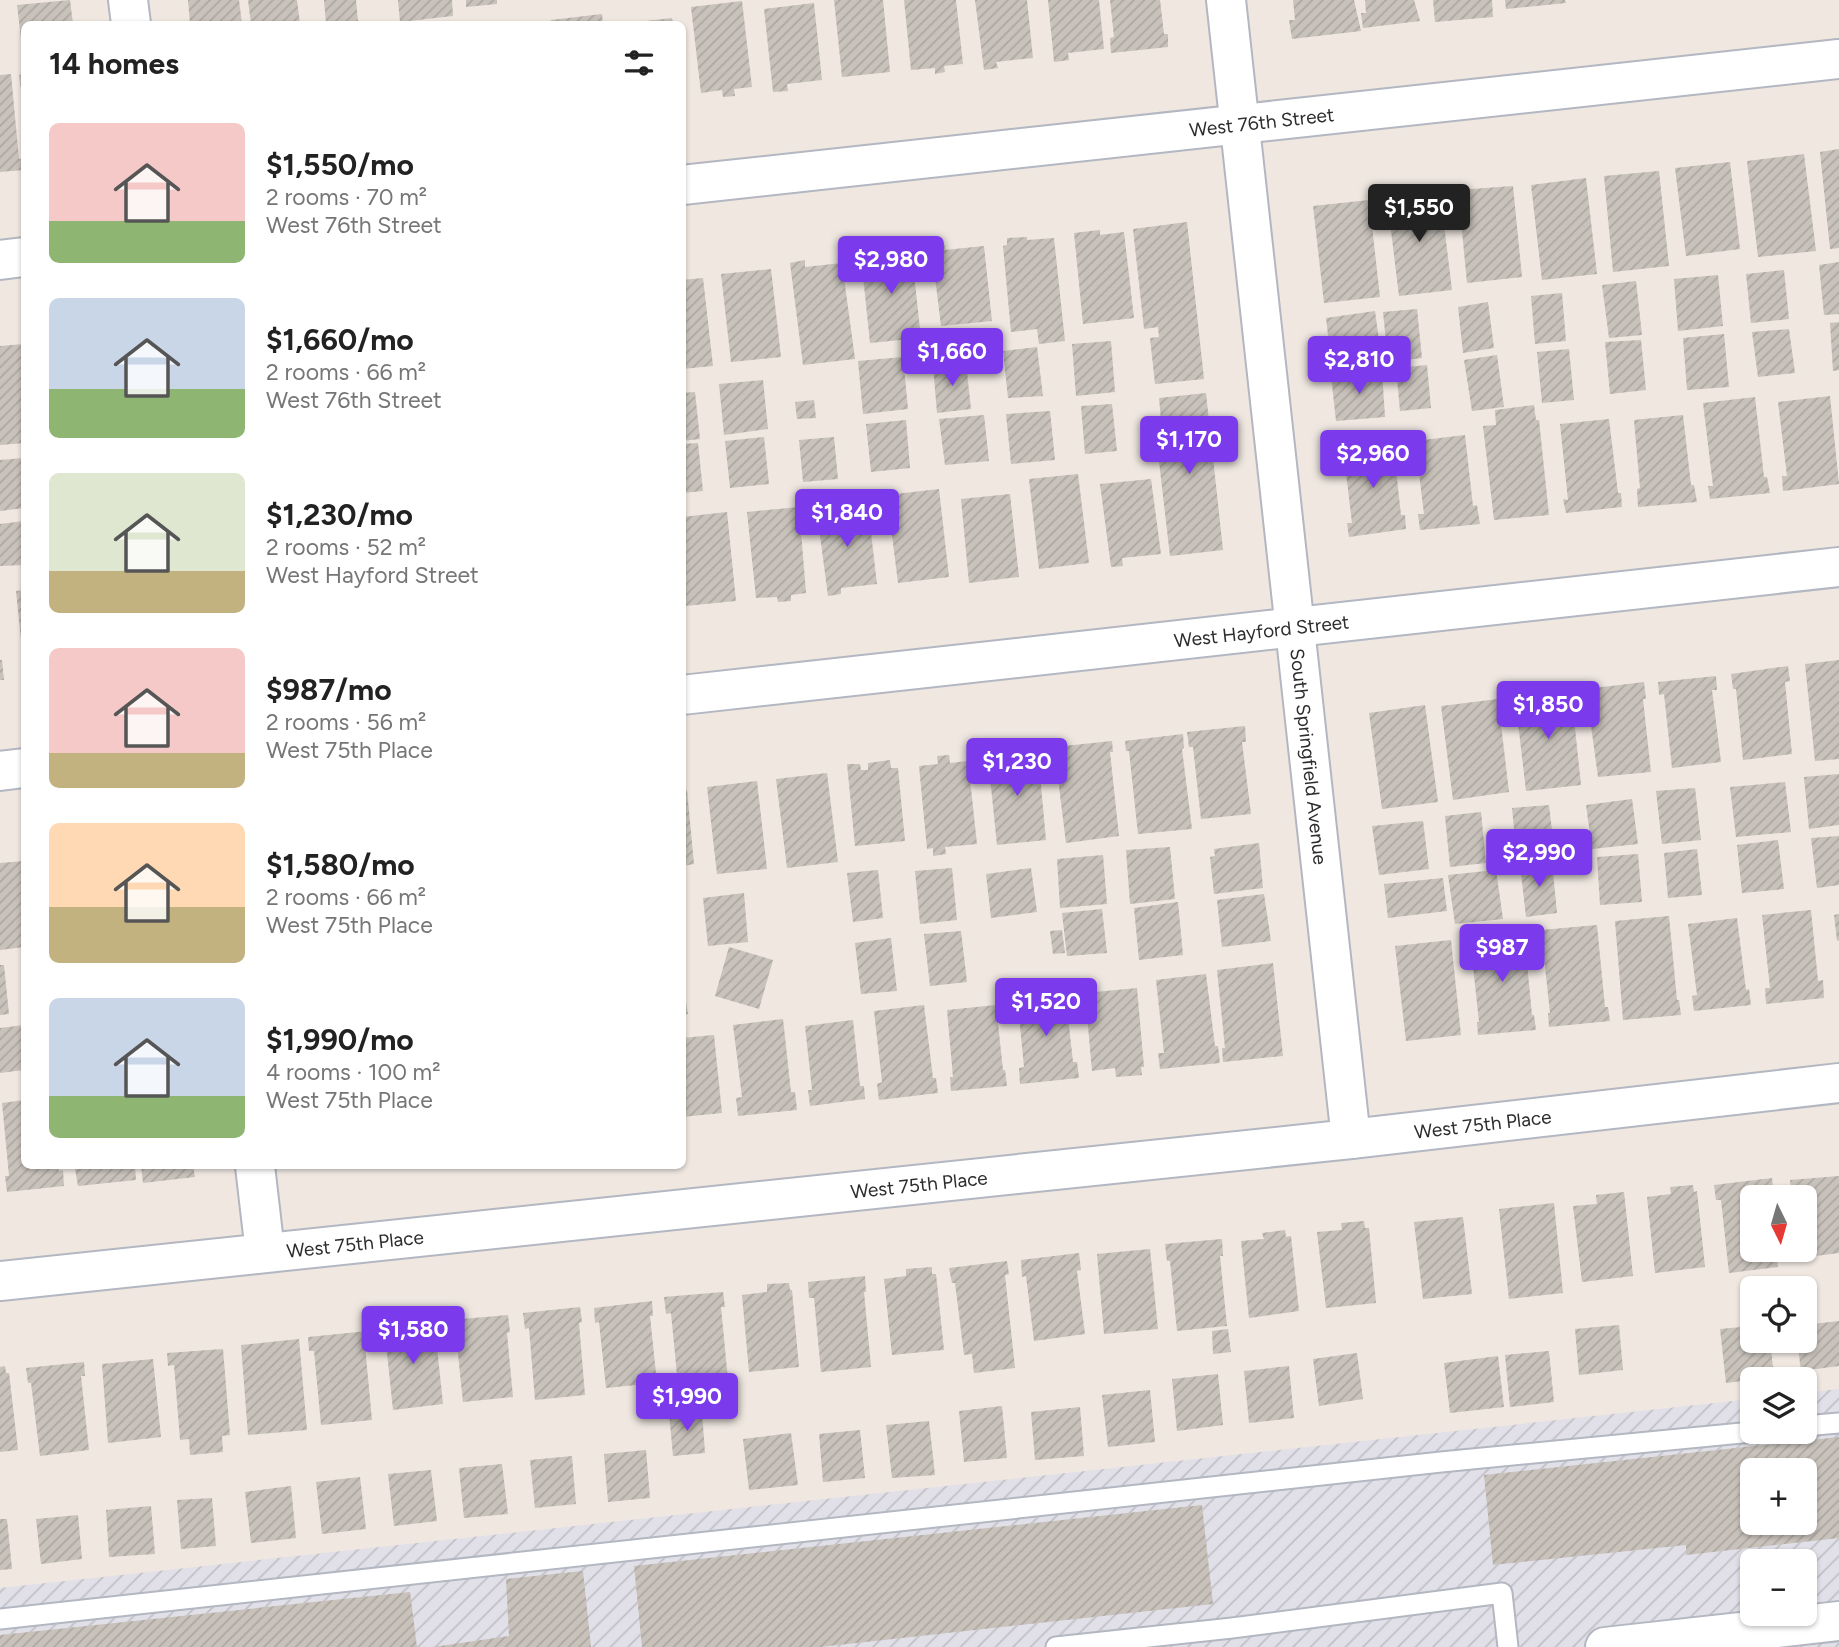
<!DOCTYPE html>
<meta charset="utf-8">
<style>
:root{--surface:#fff;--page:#f6f6f6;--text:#222;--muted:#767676;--accent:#7c3aed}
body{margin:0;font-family:Figtree,sans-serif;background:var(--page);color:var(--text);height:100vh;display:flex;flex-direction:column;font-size:26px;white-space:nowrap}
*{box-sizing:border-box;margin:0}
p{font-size:23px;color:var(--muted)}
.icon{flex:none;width:38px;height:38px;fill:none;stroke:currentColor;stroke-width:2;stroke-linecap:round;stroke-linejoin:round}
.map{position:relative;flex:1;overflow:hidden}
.details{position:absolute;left:21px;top:21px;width:665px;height:1148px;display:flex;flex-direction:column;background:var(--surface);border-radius:10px;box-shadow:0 2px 5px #0004}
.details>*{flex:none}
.needle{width:46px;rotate:175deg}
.fabs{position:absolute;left:1740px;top:1185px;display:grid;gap:14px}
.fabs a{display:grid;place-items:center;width:77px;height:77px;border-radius:10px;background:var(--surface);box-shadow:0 2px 5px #0004;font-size:35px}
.price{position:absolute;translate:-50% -60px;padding:0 16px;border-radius:7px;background:var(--accent);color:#fff;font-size:23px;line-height:46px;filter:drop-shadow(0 2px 4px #0008)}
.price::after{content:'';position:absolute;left:50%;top:42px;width:21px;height:16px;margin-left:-10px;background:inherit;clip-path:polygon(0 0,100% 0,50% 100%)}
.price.on{background:#222;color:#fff}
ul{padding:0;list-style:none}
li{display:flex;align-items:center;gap:21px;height:175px;padding:0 28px}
li span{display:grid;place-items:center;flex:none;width:196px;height:140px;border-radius:10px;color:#555}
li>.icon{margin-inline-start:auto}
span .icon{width:84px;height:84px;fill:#fffc;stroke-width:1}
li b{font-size:30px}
h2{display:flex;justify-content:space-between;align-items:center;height:84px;padding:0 28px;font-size:30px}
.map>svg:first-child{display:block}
</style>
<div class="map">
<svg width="1839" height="1647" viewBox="0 0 1839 1647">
<defs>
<pattern id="industrial-furrows" width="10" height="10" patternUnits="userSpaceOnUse" patternTransform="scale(1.75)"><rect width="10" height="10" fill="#e1e0e8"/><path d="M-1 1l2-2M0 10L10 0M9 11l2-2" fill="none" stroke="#c1c0c7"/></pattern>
<pattern id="building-hatch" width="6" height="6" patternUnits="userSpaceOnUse" patternTransform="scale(1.75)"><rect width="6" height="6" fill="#c8c2bb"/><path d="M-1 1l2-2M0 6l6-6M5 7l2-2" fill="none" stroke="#aca7a1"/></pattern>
</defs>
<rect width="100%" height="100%" fill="#efe7e0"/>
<path fill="url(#industrial-furrows)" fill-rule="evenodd" d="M1839,1389V1647H0V1588L1752,1399V1432H1804V1393ZM1752,1470H1804V1522H1752ZM1752,1561H1804V1614H1752Z"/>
<path fill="url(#building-hatch)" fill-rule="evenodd" d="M70,0L73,24H24V56H23L17,5Z
M188,0H239L242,24H190Z
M248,0H297L300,24H251Z
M324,0H356L358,21L326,24Z
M398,0H452L453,16L400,22Z
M466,0H497V4L466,7Z
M834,0H883L890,72L842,77Z
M904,0H956L963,64L944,66L945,72L935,74V68L911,70Z
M975,0H1027L1033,58L996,62L998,68L984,70Z
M1048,0H1099L1104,49L1068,53L1069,60L1054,62Z
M1110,0H1160L1164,34H1168V47L1111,53L1110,38L1114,37Z
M1293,0H1354L1361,31L1292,39L1289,20H1295Z
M1365,0H1414L1420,21L1363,28L1361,13H1366Z
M1433,0H1492L1493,17L1435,22Z
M1505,0H1565L1566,3L1506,9Z
M742,1L752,87L734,89L735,96L723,97L722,90L701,93L691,7Z
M814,3L822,80L787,84L788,91L773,92L764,9Z
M602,14L603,24H551V20Z
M672,18L673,24H629V23Z
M11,74L19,159L23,158L24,170L0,172V75Z
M24,74V105H23L19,75Z
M1839,149V248L1830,249L1820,152Z
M1804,154L1816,251L1758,257L1747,161Z
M1730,162L1740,249L1686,256L1675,168Z
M1659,171L1669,266L1613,272L1604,176Z
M1586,178L1597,274L1542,280L1531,185Z
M1513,186L1522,277L1467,283L1458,190Z
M1440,192L1452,290L1399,296L1387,198Z
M1369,200L1380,297L1324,303L1313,206Z
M1187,222L1204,379L1155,384L1150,338L1159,337L1158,327L1144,329L1133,229Z
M1100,230V235L1124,232L1134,318L1083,324L1074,233Z
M1027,237V240L1054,238L1065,341L1039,344L1037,329L1011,332L1003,246L1007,245V238Z
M945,245V250L984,246L992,321L941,326L932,253L935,252L934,246Z
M911,247L921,338L870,343L861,257L887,254V249Z
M805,260V267L842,263L855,359L803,365L790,263Z
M1839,262V314L1824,315L1819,265Z
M771,269L781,357L731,362L721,274Z
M1784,270L1789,319L1751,323L1746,274Z
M1718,275L1723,326L1678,331L1674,279Z
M703,278L713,366L682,369V280Z
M1636,281L1642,335L1609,338L1602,285Z
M1562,293L1566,341L1535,344L1531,296Z
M1488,302L1494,348L1463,353L1458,307Z
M1417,309L1422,358L1388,362L1383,312Z
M1375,311L1381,355L1331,361L1326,318Z
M1839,322V370L1833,371L1830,323Z
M1789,329L1795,373L1758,377L1752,332Z
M1724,334L1729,387L1687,390L1683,338Z
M1641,340L1646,390L1610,394L1605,342Z
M1111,341L1115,392L1076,396L1072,344Z
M24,344V443L0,445V346Z
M1037,347L1043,396L1008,398L1003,351Z
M1569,349L1574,400L1542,403L1537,352Z
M1497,355L1504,407L1472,411L1464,360Z
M903,357L908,409L863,414L858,361Z
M966,363L971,409L937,413L933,366Z
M1427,365L1431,408L1400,411L1396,368Z
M1382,371L1385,417L1336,421L1331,376Z
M763,380L768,429L724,435L719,384Z
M695,392L700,439L682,441V393Z
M1206,393L1223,550L1170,556L1158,453H1164L1159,398Z
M1830,396L1839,484L1783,491L1782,476H1787L1778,402Z
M1755,397L1764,477H1767L1770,493L1710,499L1708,486H1713L1703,403Z
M814,400L816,418L797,419L795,402Z
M1112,404L1117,451L1085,454L1081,406Z
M1534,405L1536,420H1539L1549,515L1494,520L1483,426L1496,425L1495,410Z
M1050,411L1055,460L1011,464L1006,414Z
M984,415L989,461L945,465L939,419Z
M1683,415L1691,485H1694L1697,502L1638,507L1637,489L1640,488L1634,420Z
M1609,419L1618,493H1621L1622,507L1566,513L1563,499L1568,500L1560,424Z
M906,420L910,468L871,472L866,424Z
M1465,435L1473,506L1477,505L1480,524L1420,530L1418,514H1424L1415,441Z
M764,437L769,484L730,488L725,441Z
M834,437L838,479L803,482L799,440Z
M1393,442L1401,515H1405L1406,529L1349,537L1347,523H1352L1343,448Z
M698,443L703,491L682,493V444Z
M24,458V508L0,511V460Z
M1078,474L1089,563L1039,569L1029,479Z
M1151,479L1161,554L1122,558L1123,566L1111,567L1100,484Z
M939,489L949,577L898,583L887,495Z
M1010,494L1019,577L969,583L961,499Z
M799,507L806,593L791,595V601L778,602L777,597L756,598L747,512Z
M868,507L877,584L841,588V594L828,596L817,513Z
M727,512L736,601L685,606L682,582V517Z
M24,521V565L0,566V524Z
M24,590V659H23L16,591Z
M0,660H2L4,680H0Z
M1839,660V759L1815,761L1805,664Z
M1788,666L1790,681L1785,682L1792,754L1743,760L1736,689H1733L1731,674Z
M1716,676L1717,690H1712L1721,762L1672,768L1664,694L1659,695L1658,682Z
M1644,682L1646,699H1643L1651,772L1598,777L1586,689Z
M1571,690L1581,785L1526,791L1515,697Z
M1498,699L1509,792L1453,800L1441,706Z
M1425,705L1438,802L1382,809L1369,713Z
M1245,726L1246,742H1242L1251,814L1201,819L1193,747H1189L1187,732Z
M1183,734L1184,748L1182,749L1192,829L1138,834L1129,751H1126L1125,741Z
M1112,741L1113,752H1110L1119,836L1066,843L1054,747Z
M1013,751V756L1038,753L1046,840L997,845L988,758H993L992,753Z
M949,755L950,763L968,761L977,844L945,847L946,854L933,856V848L927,849L919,766L938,764L937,756Z
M890,760L891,768H898L905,841L855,846L847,764H860L861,770H868V763Z
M827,773L838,862L787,868L776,779Z
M1839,774V825L1809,829L1804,777Z
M757,781L767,869L717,874L707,787Z
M1785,782L1791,832L1736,837L1730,787Z
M1695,788L1701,840L1662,844L1656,791Z
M687,790L694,864L682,866V791Z
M1632,799L1638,844L1592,849L1586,805Z
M1549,805L1555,856L1517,860L1512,808Z
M1481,812L1486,863L1450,867L1445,816Z
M1423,821L1429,869L1379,875L1372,826Z
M1839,836V885L1817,888L1811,838Z
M1778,840L1784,889L1742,893L1737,845Z
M1259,843L1263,888L1214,894L1210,857L1215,856L1214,849Z
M1170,847L1175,899L1130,904L1126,850Z
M1697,849L1702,895L1668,898L1664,853Z
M1638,854L1642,902L1600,905L1597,857Z
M1103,855L1107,904L1060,908L1057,859Z
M24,861V947L0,950V863Z
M1552,862L1557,913L1526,917L1520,865Z
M952,868L957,920L920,924L915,871Z
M1031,868L1037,912L991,918L986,874Z
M878,870L883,918L853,922L847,873Z
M1496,870L1503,919L1455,924L1448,875Z
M1443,878L1447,911L1388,918L1384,884Z
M744,893L748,942L708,946L703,898Z
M1264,894L1271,941L1222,947L1217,900Z
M1178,902L1183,955L1139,960L1134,908Z
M1102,909L1107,953L1067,956L1062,913Z
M1811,910L1818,981L1823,980L1824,998L1766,1004L1765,988H1770L1762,915Z
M1839,914V940L1837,941L1834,915Z
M1669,916L1677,1000H1679L1681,1015L1623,1020L1615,921Z
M1737,918L1746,990L1749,989L1751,1005L1694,1011L1692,996L1697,995L1688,924Z
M1597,925L1605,1007H1608L1610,1021L1549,1027L1548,1013H1550L1541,930Z
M1062,930L1065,953L1053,954L1050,931Z
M961,931L967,982L930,986L924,934Z
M1524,932L1532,1015H1534L1536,1030L1478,1035L1477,1022H1479L1470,938Z
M891,938L897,991L861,994L855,943Z
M1451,940L1461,1035L1406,1041L1395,946Z
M729,947L773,960L759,1009L715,996Z
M1273,963L1283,1056L1223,1062L1222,1048H1225L1217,970Z
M0,965H4L9,1014L0,1015Z
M1206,974L1215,1046H1218L1220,1063L1160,1069L1158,1053H1164L1156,980Z
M682,980L688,1014L682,1015Z
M1137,988L1144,1067H1141L1142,1075L1116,1077L1115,1068L1092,1071L1085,993Z
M1065,990L1073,1062H1077L1079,1078L1020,1084L1019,1068L1024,1067L1017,995Z
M924,1005L933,1078H936L938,1093L879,1100L877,1084L882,1082L874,1011Z
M996,1005L1003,1070H1005L1007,1086L951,1091L950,1077H953L947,1010Z
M783,1019L791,1092H795L797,1110L738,1116L736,1098L742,1097L733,1025Z
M853,1020L860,1086H864L865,1099L810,1106L808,1090H812L805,1026Z
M24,1025V1070L0,1073V1028Z
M714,1035L722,1113L682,1117V1038Z
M24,1100V1166H58L59,1171L63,1170L64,1186L7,1192L5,1176H9L2,1103Z
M80,1166H135L136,1180L78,1186L75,1169H80Z
M141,1166H193L195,1177L143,1183Z
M1839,1176V1253L1800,1258L1799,1250H1804V1197H1792L1790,1180Z
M1772,1178L1774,1195L1752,1197V1250H1776L1778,1267L1729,1273L1721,1200H1716L1714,1185Z
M1693,1185L1694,1192L1697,1191L1705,1267L1655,1273L1647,1197L1671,1194L1670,1187Z
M1624,1192L1633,1276L1582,1282L1573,1206L1597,1204L1596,1195Z
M1554,1203L1563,1293L1509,1299L1499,1209Z
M1463,1217L1472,1294L1423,1299L1414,1222Z
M1364,1221L1365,1228H1369L1376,1303L1326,1308L1317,1232L1342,1230L1341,1223Z
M1285,1230L1286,1237L1291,1236L1299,1311L1249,1318L1241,1241L1264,1239L1262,1233Z
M1222,1239L1223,1256H1220L1227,1326L1177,1331L1170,1261H1167L1165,1244Z
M1150,1249L1158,1329L1104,1334L1097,1254Z
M1079,1253L1081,1270L1077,1271L1085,1334L1034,1341L1026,1276L1022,1277L1021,1260Z
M1007,1261L1009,1274L1005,1275L1015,1368L974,1373L972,1354L964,1355L955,1283H952L949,1268Z
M932,1267V1274H936L944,1350L892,1355L884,1279L906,1276V1269Z
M865,1276L866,1292H864L871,1367L821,1372L814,1298H809L808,1282Z
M789,1283L790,1290H792L799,1367L749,1372L742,1295L767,1292V1284Z
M723,1292L725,1307H721L728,1380L678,1385L671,1313L666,1314L664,1297Z
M652,1301L653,1316H650L657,1383L606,1388L599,1322L595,1323L594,1308Z
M580,1307L582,1322L579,1323L585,1395L535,1400L529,1328L525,1329L523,1313Z
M508,1315L510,1332L507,1333L513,1397L463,1402L456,1336L452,1337L451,1320Z
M1839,1321V1366L1801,1371L1797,1340H1804V1325Z
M437,1324L438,1338H436L443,1404L393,1410L386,1344H381L380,1330Z
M1619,1325L1623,1370L1579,1375L1575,1329Z
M1752,1326V1340H1770L1774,1377L1726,1383L1720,1329Z
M1228,1329L1231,1352L1213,1354L1212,1331Z
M368,1331L369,1345L365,1346L372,1420L321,1425L314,1351H309L308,1337Z
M299,1339L307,1430L248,1435L241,1345Z
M223,1349L230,1435L222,1436L223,1452L190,1455L189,1439L180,1440L174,1365L168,1366L167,1353Z
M1549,1351L1554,1402L1510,1407L1505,1355Z
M1357,1353L1363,1399L1319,1406L1313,1359Z
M1498,1356L1504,1407L1450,1413L1444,1363Z
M153,1359L161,1437L108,1443L102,1364Z
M84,1362L85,1376H81L89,1450L40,1456L31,1383H28L26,1368Z
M5,1366L6,1373H9L18,1450L0,1452V1367Z
M1289,1366L1294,1418L1249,1423L1244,1371Z
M1218,1374L1223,1425L1177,1431L1172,1379Z
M1150,1390L1155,1442L1108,1447L1102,1395Z
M1002,1406L1007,1458L964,1462L959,1411Z
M1080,1407L1084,1456L1035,1460L1031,1412Z
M702,1411L705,1453L673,1456L669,1413Z
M929,1421L935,1475L892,1478L886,1425Z
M860,1430L865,1478L823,1482L819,1434Z
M791,1433L798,1485L749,1490L743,1439Z
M1839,1437V1538L1686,1555V1545L1493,1565L1484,1475ZM1752,1470H1804V1522H1752Z
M646,1450L650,1498L608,1502L604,1454Z
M572,1456L576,1504L535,1508L530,1460Z
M502,1464L508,1514L464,1518L459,1468Z
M431,1470L437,1521L394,1526L388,1474Z
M360,1477L366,1529L322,1534L316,1482Z
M291,1486L296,1538L251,1543L245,1492Z
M212,1498L216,1546L181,1549L177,1500Z
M1202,1505L1213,1604L820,1647H642L634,1566Z
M151,1506L155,1554L109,1557L106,1510Z
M78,1515L82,1559L41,1564L36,1519Z
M0,1519H7L12,1569L0,1570Z
M583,1571L591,1647H433L509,1636L506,1579Z
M410,1592L417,1647H0V1635Z"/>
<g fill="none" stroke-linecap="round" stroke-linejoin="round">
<defs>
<path id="lane" d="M1804,1426L1839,1423
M0,1619L1441,1462L1752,1432
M1056,1647L1232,1628L1502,1593L1508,1647"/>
<g id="street">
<path d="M128,0L131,24"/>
<path id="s1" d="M1226,0L1351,1139"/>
<path id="s2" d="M682,185L1839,59"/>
<path d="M0,260L24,257"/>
<path id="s3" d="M682,695L1839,567"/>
<path d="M0,771L24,768"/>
<path d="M255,1166L265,1252"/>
<path id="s4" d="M0,1281L1351,1139L1839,1083"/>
<path d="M1605,1647L1839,1621"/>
</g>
</defs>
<use href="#lane" stroke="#b3b7c1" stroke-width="23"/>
<use href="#street" stroke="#b3b7c1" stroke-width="42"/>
<use href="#lane" stroke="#fff" stroke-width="19"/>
<use href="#street" stroke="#fff" stroke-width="38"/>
</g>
<g text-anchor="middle" stroke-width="5" stroke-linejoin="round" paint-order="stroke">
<g font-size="19" fill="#2d2d2d" stroke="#fff">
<text dy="7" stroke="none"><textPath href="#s2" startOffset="583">West 76th Street</textPath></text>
<text dy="7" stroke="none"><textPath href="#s3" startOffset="583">West Hayford Street</textPath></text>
<text dy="7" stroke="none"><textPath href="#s1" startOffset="761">South Springfield Avenue</textPath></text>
<text dy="7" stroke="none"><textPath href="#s4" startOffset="1491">West 75th Place</textPath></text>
<text dy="7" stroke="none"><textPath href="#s4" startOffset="924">West 75th Place</textPath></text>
<text dy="7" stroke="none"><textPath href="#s4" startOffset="357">West 75th Place</textPath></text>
</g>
</g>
</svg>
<div class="fabs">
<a><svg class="needle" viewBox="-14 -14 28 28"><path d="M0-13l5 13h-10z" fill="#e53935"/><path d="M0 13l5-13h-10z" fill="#767676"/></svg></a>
<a><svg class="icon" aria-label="locate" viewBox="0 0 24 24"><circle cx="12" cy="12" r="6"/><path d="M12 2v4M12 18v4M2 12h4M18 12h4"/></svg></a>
<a><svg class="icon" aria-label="layers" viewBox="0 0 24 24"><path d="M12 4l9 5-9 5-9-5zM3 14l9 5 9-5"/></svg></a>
<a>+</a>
<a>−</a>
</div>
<b class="price on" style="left:1419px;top:244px">$1,550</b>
<b class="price" style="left:891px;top:296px">$2,980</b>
<b class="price" style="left:952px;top:388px">$1,660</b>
<b class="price" style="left:1359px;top:396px">$2,810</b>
<b class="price" style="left:1189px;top:476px">$1,170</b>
<b class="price" style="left:1373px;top:490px">$2,960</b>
<b class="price" style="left:847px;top:549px">$1,840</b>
<b class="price" style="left:1548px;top:741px">$1,850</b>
<b class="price" style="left:1017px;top:798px">$1,230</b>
<b class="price" style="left:1539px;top:889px">$2,990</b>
<b class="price" style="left:1502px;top:984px">$987</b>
<b class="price" style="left:1046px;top:1038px">$1,520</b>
<b class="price" style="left:413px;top:1366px">$1,580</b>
<b class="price" style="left:687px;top:1433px">$1,990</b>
<section class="details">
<h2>14 homes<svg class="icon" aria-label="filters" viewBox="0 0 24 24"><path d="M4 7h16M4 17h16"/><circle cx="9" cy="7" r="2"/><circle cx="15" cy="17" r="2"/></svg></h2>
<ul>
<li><span style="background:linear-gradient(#f6c9c9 70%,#8fb573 0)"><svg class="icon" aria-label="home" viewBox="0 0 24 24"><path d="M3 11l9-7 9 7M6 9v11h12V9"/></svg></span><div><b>$1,550/mo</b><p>2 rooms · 70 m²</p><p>West 76th Street</p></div></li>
<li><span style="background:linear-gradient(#c9d6e8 65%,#8fb573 0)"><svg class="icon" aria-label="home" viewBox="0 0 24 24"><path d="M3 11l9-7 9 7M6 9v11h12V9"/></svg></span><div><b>$1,660/mo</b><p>2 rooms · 66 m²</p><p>West 76th Street</p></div></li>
<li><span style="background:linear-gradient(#dfe7d0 70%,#c2b280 0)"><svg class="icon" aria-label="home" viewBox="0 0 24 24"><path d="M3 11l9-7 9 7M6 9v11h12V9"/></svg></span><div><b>$1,230/mo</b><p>2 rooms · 52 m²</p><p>West Hayford Street</p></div></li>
<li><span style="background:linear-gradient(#f6c9c9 75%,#c2b280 0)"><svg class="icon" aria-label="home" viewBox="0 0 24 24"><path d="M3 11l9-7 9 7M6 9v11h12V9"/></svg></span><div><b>$987/mo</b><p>2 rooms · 56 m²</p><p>West 75th Place</p></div></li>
<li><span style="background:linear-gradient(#ffd9b3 60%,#c2b280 0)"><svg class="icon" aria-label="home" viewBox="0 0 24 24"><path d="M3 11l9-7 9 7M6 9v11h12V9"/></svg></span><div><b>$1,580/mo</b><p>2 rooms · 66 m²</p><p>West 75th Place</p></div></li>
<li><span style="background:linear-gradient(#c9d6e8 70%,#8fb573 0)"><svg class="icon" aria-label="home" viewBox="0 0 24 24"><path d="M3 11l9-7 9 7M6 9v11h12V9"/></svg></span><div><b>$1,990/mo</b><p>4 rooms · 100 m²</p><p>West 75th Place</p></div></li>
</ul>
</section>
</div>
